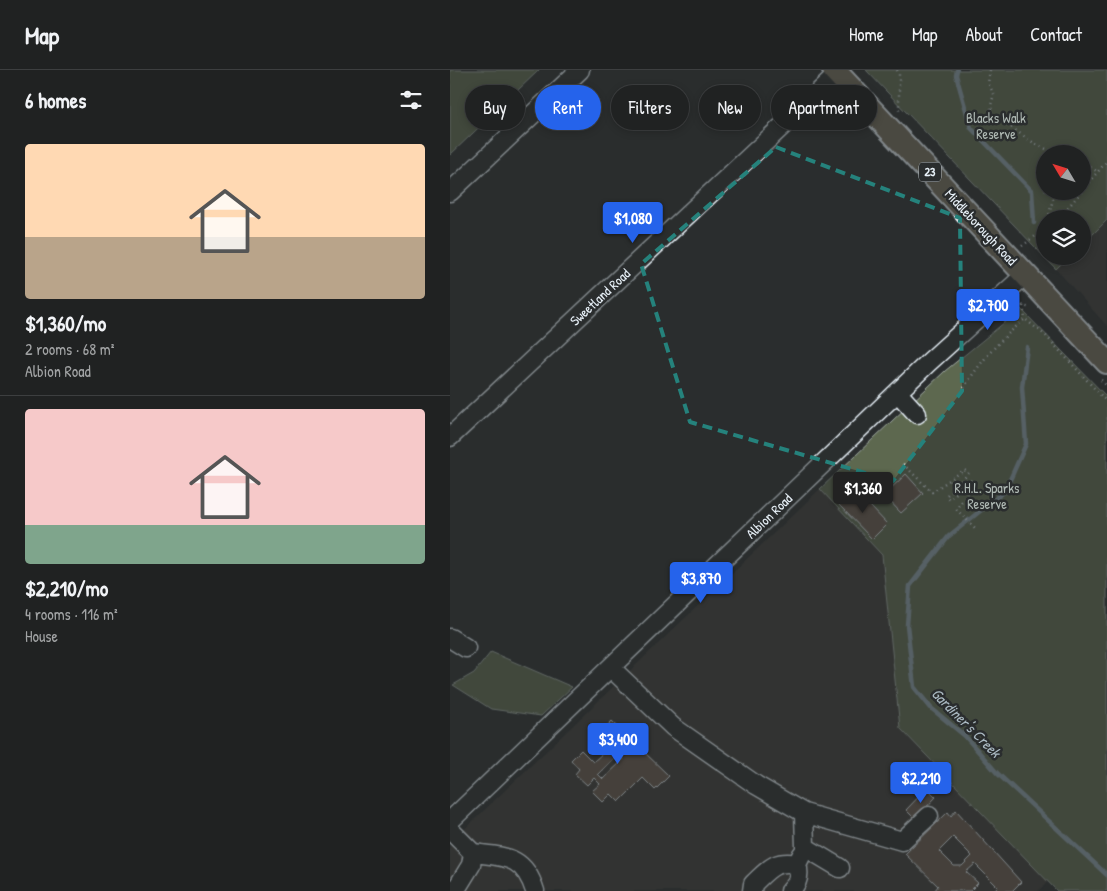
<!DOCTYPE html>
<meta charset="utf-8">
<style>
:root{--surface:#202222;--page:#2d2f2f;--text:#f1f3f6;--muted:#a2a4a5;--line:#3d3f40;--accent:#2563eb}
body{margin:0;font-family:"Patrick Hand",sans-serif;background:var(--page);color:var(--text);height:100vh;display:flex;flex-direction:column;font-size:19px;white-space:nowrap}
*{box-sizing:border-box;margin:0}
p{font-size:16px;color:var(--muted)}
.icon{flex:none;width:28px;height:28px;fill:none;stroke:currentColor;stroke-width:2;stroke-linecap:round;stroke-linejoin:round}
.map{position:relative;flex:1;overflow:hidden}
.panel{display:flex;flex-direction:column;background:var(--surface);width:450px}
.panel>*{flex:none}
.hud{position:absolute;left:15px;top:15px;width:475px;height:45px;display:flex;gap:10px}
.needle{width:32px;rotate:308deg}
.fabs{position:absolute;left:586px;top:75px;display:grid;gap:10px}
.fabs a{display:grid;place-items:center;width:55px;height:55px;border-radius:50%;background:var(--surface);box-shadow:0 2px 8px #0003,0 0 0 1px var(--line);font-size:25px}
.price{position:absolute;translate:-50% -42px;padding:0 11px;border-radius:5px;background:var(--accent);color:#fff;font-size:16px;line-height:32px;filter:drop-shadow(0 1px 2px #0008)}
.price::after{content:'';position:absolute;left:50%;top:30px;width:15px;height:11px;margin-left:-8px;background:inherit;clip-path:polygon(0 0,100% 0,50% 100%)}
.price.selected{background:#222;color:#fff}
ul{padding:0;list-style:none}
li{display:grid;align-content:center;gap:10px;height:265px;padding:0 25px}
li+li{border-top:1px solid var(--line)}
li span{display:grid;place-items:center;height:155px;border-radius:5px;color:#555}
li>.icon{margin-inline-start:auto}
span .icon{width:90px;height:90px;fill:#fffc;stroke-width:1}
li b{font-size:21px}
h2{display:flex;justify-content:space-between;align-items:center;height:60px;padding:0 25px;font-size:21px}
.pill{padding:0 18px;border-radius:22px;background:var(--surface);box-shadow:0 2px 8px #0003,0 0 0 1px var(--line);font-size:18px;line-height:45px}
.pill.selected{background:var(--accent);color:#fff}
header{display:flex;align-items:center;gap:30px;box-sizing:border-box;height:70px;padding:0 25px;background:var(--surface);border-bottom:1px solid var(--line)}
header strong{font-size:24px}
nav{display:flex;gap:28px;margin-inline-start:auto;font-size:18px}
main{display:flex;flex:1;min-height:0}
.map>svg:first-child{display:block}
</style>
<header>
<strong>Map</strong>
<nav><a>Home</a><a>Map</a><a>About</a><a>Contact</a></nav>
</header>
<main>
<section class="panel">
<h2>6 homes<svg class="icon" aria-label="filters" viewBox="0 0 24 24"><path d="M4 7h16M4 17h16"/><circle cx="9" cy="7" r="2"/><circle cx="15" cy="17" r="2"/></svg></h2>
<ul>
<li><span style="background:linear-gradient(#ffd9b3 60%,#b9a48a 0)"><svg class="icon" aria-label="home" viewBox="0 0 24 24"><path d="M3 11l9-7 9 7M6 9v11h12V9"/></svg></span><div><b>$1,360/mo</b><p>2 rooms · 68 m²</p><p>Albion Road</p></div></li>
<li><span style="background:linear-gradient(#f6c9c9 75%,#7fa58c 0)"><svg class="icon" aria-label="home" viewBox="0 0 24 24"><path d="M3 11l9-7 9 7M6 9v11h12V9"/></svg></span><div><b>$2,210/mo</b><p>4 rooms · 116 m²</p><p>House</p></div></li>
</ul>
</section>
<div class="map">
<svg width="657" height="821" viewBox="0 0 657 821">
<rect width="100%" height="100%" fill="#2a2d2e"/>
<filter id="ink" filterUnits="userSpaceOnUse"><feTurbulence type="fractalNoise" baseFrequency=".02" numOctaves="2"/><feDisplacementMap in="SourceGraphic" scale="10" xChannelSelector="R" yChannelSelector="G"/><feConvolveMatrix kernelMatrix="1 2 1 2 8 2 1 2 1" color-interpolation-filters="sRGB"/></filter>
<g filter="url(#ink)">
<path fill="#3c3a37" d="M657,150V256L606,199L619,186H632L633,174Z
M370,419L432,485L450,658L599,811L588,821H0V773Z"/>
<path fill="#5d6850" stroke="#a2aca4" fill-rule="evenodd" d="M0,0H89L0,85Z
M416,0H657V150L633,174L632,149H595V186H619L606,199ZM595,84H632V121H595Z
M571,239L657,327V821H607L450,658L432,485L370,419L495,301Z
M41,582L122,617L91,646L41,639L3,615L24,603Z"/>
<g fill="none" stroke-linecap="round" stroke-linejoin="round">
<path stroke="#8c9ea8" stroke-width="4.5" d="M507,0L506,5L521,58L582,121L584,153
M577,277L572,317L576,374L555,421L499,466L460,516L457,555L464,617L481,638L515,666L547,703L657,805"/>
</g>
<path fill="#66594d" stroke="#e8f1f8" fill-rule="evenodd" d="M456,404L473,423L451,443L434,425Z
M405,420L437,454L422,469L389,435Z
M162,651L219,706L205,720L193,708L169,732L161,724L153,732L142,721L150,714L144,708L137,715L125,704L129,699L121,690L131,680L143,692L154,682L142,670ZM169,684L174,689L153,709L148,704Z
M477,718L486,727L465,749L456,740Z
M506,740L571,812L562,821H544L548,817L525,794L516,802L528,813L520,821H486L485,820L488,816L455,784L498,742L501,746ZM503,767L522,786L512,796H504L489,781Z"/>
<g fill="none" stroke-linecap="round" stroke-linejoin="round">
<defs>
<path id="minor" d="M0,122L130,0
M448,323L467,344
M0,367L388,4
M0,568L16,578
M161,598L223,657L306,715L354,743L355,777L390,798
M354,743L452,771L479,746
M0,751L479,292L575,205
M0,760L23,783L21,795L5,821
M23,783C55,787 74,785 85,821
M302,821L303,814C319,799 324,790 347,794
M340,821C349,813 350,805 347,794L352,784"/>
<path id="major" d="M384,0L657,292"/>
</defs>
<use href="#minor" stroke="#e8f1f8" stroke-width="21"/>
<use href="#major" stroke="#e8f1f8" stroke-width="26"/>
<path stroke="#e8f1f8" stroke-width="2.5" stroke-dasharray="1 4" stroke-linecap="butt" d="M447,0L449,3V43
M540,0L538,13L544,24L541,35L542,45C568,59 582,78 613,84
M632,92L648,102
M632,120L657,91
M598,149L605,121
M608,149L632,121
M572,176L595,159
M569,231L573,236L581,238
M573,236L575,249L596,266L657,332
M651,310L657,316
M514,318C532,289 549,271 575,249
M453,394L482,422L514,400L519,403L496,426L499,429L523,409L525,413L506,439L525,458"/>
<use href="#minor" stroke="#2a2d2e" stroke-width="18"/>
<use href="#major" stroke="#726b5a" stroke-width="22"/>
</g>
</g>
<path d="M0 0H657V821H0ZM326,77L510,148L512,321L443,411L240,352L191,194Z" fill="#2a2d2e" fill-opacity=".55" fill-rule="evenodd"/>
<path fill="none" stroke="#25827c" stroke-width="4" stroke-dasharray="10 6" stroke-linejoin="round" d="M326,77L510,148L512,321L443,411L240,352L191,194Z"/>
<g text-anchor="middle" stroke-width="5" stroke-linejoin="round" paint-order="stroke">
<rect fill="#2a2d2e" stroke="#afb6bb" stroke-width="1" x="469" y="92.5" width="22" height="19" rx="4"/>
<g font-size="12" font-weight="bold" fill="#e8f1f8">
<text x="480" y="106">23</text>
</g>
<g font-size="14" fill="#b0bab5" stroke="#2a2d2e">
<text x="546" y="53">Blacks Walk<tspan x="546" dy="16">Reserve</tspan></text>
<text x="537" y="423">R.H.L. Sparks<tspan x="537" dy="16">Reserve</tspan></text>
</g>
<g font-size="14" fill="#e8f1f8" stroke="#2a2d2e">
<text transform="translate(531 157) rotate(47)" y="5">Middleborough Road</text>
<text transform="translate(150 227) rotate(-43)" y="5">Sweetland Road</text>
<text transform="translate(319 446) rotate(-44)" y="5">Albion Road</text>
</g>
<g font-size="15" font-style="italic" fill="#aab9c2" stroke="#2a2d2e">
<text transform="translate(516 653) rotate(45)" y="5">Gardiner's Creek</text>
</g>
</g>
</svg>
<div class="fabs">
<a><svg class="needle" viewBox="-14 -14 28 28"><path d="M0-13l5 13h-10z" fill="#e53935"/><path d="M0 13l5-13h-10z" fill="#a2a4a5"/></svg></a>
<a><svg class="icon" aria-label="layers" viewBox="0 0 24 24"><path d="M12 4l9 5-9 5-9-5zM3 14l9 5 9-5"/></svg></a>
</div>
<b class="price" style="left:183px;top:174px">$1,080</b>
<b class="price" style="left:538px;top:261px">$2,700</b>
<b class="price selected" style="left:413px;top:444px">$1,360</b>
<b class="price" style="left:251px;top:534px">$3,870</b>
<b class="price" style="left:168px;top:695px">$3,400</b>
<b class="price" style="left:471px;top:734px">$2,210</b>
<div class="hud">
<a class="pill">Buy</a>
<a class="pill selected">Rent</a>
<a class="pill">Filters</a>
<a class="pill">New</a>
<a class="pill">Apartment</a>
</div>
</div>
</main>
